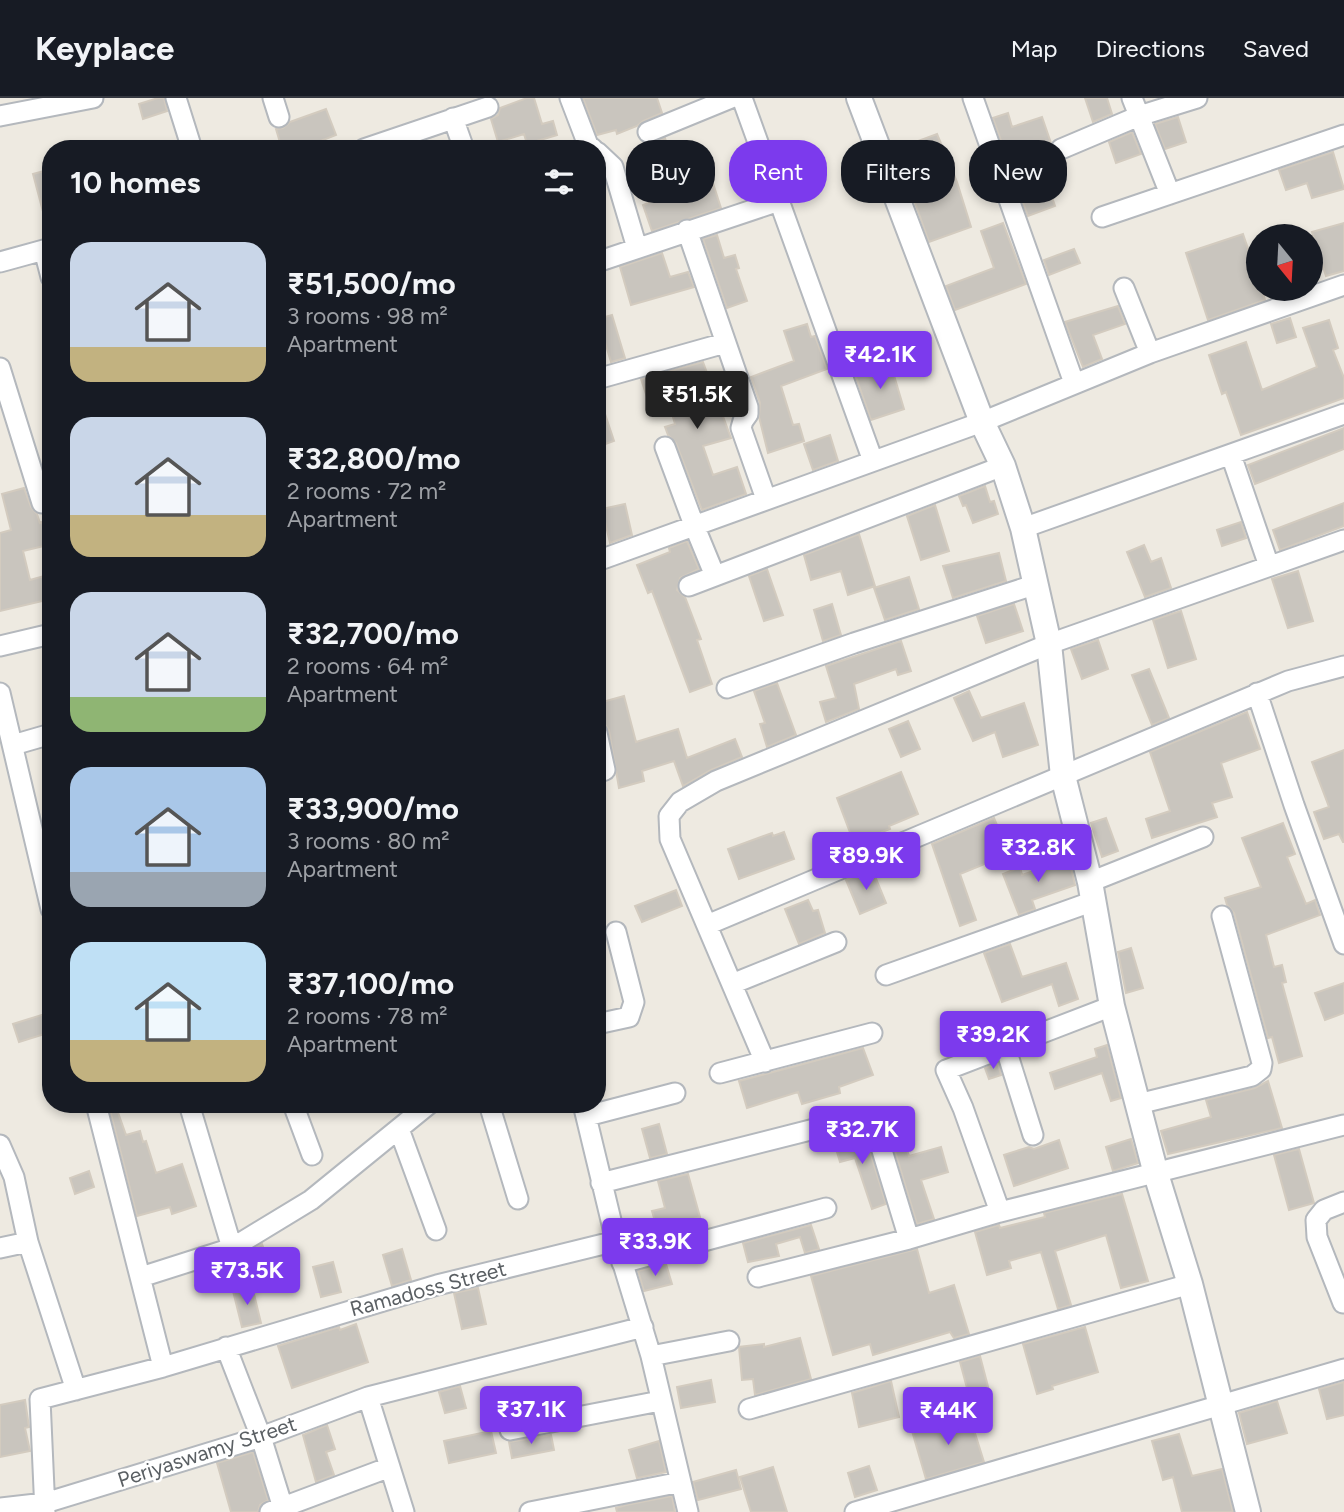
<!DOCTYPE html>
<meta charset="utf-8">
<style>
:root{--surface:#171b24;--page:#242831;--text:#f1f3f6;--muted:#9ea1a6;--line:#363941;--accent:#7c3aed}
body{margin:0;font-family:Figtree,sans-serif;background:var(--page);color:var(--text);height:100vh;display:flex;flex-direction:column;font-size:26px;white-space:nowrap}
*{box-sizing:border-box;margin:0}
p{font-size:23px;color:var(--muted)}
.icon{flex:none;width:38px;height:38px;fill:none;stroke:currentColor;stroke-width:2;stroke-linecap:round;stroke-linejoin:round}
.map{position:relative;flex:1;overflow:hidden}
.panel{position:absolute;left:42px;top:42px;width:564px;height:973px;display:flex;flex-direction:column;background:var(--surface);border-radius:28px;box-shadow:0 4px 10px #0003}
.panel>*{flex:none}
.guide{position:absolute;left:626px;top:42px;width:612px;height:63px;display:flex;gap:14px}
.needle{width:46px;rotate:162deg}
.fabs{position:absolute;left:1246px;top:126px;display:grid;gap:14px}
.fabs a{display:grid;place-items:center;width:77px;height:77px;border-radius:50%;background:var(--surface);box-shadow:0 4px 10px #0003;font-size:35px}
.price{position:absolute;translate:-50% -60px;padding:0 16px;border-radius:7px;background:var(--accent);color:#fff;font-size:23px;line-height:46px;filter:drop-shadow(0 2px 4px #0008)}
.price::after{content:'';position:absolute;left:50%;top:42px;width:21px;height:16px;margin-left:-10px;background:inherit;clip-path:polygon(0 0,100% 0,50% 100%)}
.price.current{background:#222;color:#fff}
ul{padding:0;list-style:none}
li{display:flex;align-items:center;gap:21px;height:175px;padding:0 28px}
li span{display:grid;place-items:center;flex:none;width:196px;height:140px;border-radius:21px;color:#555}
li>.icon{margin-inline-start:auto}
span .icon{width:84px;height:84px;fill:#fffc;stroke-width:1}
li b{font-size:30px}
h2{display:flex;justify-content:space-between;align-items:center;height:84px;padding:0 28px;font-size:30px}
.chip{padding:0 24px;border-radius:28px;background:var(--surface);box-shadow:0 4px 10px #0003;font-size:24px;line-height:63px}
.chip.current{background:var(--accent);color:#fff}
header{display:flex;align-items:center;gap:42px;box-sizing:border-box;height:98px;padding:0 35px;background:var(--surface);border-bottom:2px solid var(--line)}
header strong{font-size:33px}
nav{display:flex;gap:38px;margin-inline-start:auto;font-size:24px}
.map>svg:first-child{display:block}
</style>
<header>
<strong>Keyplace</strong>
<nav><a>Map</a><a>Directions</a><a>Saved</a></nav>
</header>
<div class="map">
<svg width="1344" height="1414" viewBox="0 0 1344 1414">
<rect width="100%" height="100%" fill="#eeeae1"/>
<path fill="#c9c5be" stroke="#d3cbbf" stroke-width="2" d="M158,0H164L167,13L143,21L139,6Z
M527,0H534L542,26L553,23L557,37L527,46L524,36L498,44L491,21L498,17L500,10Z
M583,0H657L662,15L643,23L637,28L617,36L616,32L597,37Z
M1085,0H1107L1112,16L1093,24Z
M326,11L336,37L300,51H282L276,31L283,30L290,24Z
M1008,15L1012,29L1042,19L1051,45L1049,48L1028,55L1024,44L1004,51L993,20Z
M1178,19L1186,44L1165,51L1155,26Z
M1132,34L1141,56L1116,65L1109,44Z
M937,36L957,84L971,129L929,144L913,99L905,74L908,73L899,50Z
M665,40L680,89L711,79L721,110L652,133L643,107L663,99L647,46Z
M1333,54L1344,91L1312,100L1307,85L1286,92L1279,72Z
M51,71V125H46L33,76Z
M1044,76L1055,108L1028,118L1016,86Z
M1003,125L1026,186L955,212L946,188L994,170L981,133Z
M1344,125V173L1326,178L1312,134Z
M1243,136L1258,180V191H1262L1265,202L1208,222L1186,155Z
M717,137L724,160L735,157L739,170L736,171L747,203L727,210L703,141Z
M1074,151L1080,165L1049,177L1044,162Z
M662,155L670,179L688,174L694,189L631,207L620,169Z
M1118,208L1125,226L1093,237L1102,261L1083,269L1065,224Z
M612,217L625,260L611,264L598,221Z
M1290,220L1296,239L1277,245L1271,226Z
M1329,222L1338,250L1333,252L1344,280V300L1241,337L1226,294L1222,296L1209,257L1246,244L1262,292L1317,269L1303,230Z
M807,226L811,239L815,238L827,271L781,288L793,327L799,326L804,343L768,355L759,319L760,305L751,279L794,263L784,233Z
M703,264L731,340L703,348L713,377L737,369L746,396L702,412L676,345L668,337L665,329L675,326L665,292L647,299L641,281Z
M890,264L904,311L871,322L855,276Z
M597,301H600L614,343L597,349Z
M1344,330V351L1255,386L1248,367Z
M830,337L838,363L813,372L804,346Z
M985,388L990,404L994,403L998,416L973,425L966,407L963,408L959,398Z
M24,390L31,409L37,416L40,425L42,424L48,447L23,453L30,482L51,476V501L0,513V435L11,432L2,396Z
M1344,405V428L1280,452L1273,432Z
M625,406L632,437L610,445L602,411Z
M935,407L949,453L921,462L907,418Z
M1241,424L1246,440L1222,448L1217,432Z
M859,436L875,488L848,497L841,473L811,482L804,457Z
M687,443L699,471L680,480L677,492L685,499L701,541L697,542L712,586L690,594L652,493L648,495L637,467L670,454L669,450Z
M1144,447L1151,464L1161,460L1171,490L1145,499L1127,454Z
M999,455L1006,483L953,500L943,468Z
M767,471L783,517L764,523L749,478Z
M1298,473L1313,523L1288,530L1272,481Z
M909,479L919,511L885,522L874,490Z
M832,506L841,537L823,543L814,512Z
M1014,506L1023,533L986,545L977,518Z
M1181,513L1196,561L1168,570L1153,522Z
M1098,542L1108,571L1082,581L1071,551Z
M901,543L911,573L898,577L896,571L854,586L859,611L826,624L820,604L836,600L826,568Z
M1149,571L1169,620L1152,627L1132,577Z
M777,585L796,637L767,649L760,626L765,625L754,593Z
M969,593L981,620L1024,605L1038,647L1003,659L995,634L973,643L954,600Z
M624,598L636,644L678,631L687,660L735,641L742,659L711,672L683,688L674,663L642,673L644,683L619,690L609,632L604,625L599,605Z
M1247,614L1260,651L1221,665L1232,699L1212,705L1217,719L1152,740L1146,721L1170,713L1150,654Z
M908,623L920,651L901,659L889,631Z
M1344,652V744H1343L1339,736L1324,741L1314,714L1329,709L1312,664Z
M901,674L918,716L889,728L890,731L854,745L837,700Z
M994,720L1009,756L960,776L976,822L960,828L932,746Z
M1106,720L1118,753L1102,759L1091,725Z
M1283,725L1295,756L1287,759L1306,806L1315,802L1320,817L1266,837L1274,869L1282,867L1286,884L1282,885L1302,958L1279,965L1272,939L1268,940L1234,815L1227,807L1225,800L1261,789L1242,740Z
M784,734L794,761L739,781L728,751L772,735L773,738Z
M1069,761L1075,787L1032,802L1035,811L1019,817L1003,776L1020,769L1022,777Z
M872,771L886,805L860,816L846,782Z
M676,792L682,808L642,824L635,808Z
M808,802L813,813L818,812L825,835L799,846L785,811Z
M1010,846L1022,879L1066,865L1078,901L1059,908L1052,886L1002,904L984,855Z
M1131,850L1143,890L1126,895L1118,854Z
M1344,885V915L1325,922L1315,895Z
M51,914V934L19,944L13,926Z
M1107,947L1121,1000L1111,1003L1102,975L1055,991L1050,975L1097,959L1095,951Z
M863,950L873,977L839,989L840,995L802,1006L798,994L747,1010L739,983Z
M998,965L1001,977L989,981L985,970Z
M1268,983L1282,1030L1168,1056L1161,1033L1211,1019L1206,1002L1255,990Z
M115,1006L126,1037L140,1033L143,1044L146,1043L156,1075L182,1066L196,1108L172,1116L170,1109L137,1118L109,1008Z
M659,1026L667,1056L650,1060L642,1031Z
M862,1036L866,1041L886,1106L872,1111L855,1060L840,1064L834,1044Z
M1131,1041L1138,1065L1113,1073L1106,1049Z
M1059,1042L1068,1070L1014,1088L1004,1057L1029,1049L1034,1051Z
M905,1046L909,1058L941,1049L948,1074L921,1082L934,1121L917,1126L894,1050Z
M1299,1051L1314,1105L1289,1112L1274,1057Z
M89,1073L94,1089L75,1096L70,1080Z
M688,1076L700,1119L679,1125L681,1135L660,1141L652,1113L665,1110L658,1083Z
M1122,1096L1148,1183L1121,1190L1106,1137L1055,1153L1071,1207L1058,1211L1041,1154L1009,1163L1011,1170L987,1177L975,1134L999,1127L1000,1130L1045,1119L1044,1115Z
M811,1127L819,1151L805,1155L800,1139L776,1146L779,1158L748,1164L743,1145Z
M262,1146L267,1160L245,1168L242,1158Z
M402,1151L411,1182L392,1188L383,1157Z
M917,1151L929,1195L954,1187L969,1236L954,1240L950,1234L873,1257L870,1246L833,1257L811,1178Z
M333,1164L341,1194L321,1199L313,1169Z
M666,1166L672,1186L644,1193L638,1173Z
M252,1188L261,1225L242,1229L233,1193Z
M478,1190L486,1226L462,1231L454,1195Z
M356,1226L368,1264L292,1290L278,1248L339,1229L340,1232Z
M1085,1229L1098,1274L1052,1288L1053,1291L1037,1296L1023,1246Z
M800,1240L811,1281L755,1297L753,1281L742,1282L739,1249L764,1246V1249Z
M980,1258L991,1300L971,1305L960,1264Z
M711,1282L715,1304L681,1310L677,1289Z
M891,1283L899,1319L859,1329L852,1295Z
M1344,1284V1317L1327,1321L1319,1291Z
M460,1288L466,1310L445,1315L439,1294Z
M25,1302L29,1329L25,1330L30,1353L0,1359V1307Z
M1277,1303L1287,1335L1247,1346L1239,1315Z
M969,1316L984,1364L926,1381L912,1333Z
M327,1327L335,1351L326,1354L334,1377L316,1384L303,1337Z
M491,1333L496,1355L449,1365L444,1343Z
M1179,1336L1192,1378L1222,1371L1233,1414H1182L1173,1379L1163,1382L1152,1343Z
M551,1337L554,1352L512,1360L509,1344Z
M659,1343L666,1374L637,1380L629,1352Z
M253,1354L268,1402L260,1407L258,1414H231L217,1365Z
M869,1368L877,1392L855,1399L848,1375Z
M773,1369L787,1414H751L740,1379Z
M736,1372L741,1391L698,1402L693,1384Z
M672,1398L675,1414H617L616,1410L626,1407Z"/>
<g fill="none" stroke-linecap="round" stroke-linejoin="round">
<defs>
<path id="minor" d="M176,0L192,51
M273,0L279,19
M570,0L588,47L593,51
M742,0L873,363
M973,0L1074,285
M1132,0L1170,96
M0,18L93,0
M453,20L464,51
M648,34L731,0
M364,51L488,9
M1061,51L1139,18L1197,0
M597,54L613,69L637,150
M1102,119L1344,37
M687,132L748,309V316L743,323L741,330L766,401
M44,152L51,179
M0,164L51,150
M597,164L779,103
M1124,190L1150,255
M0,270L42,405
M597,281L725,245
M665,349L694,427L715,478
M1231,357L1269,468
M1023,430L1344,316
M597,463L982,324L1150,255L1344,187
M689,488L1003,368
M0,548L51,536
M727,590L854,545L1037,486
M0,595L51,811
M1257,595L1294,707L1344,846
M597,635L605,672L597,675
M13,647L51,636
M1090,784L1203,739
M707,827L1288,583L1344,568
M886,877L1094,803
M732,886L836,844
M597,926L629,919L634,904L616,834
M1005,948L1033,1037
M765,964L670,741L669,718L680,704L716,683L1049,546L1344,442
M720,975L872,935
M96,1006L163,1269
M189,1006L232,1150
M293,1006L312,1057
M489,1006L518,1101
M583,1006L616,1143L651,1258L688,1414
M1138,1006L1252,978L1261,971L1262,965L1222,818
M587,1018L675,995
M399,1031L436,1132
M0,1047L14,1079L28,1144L76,1292
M601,1085L842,1024L867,1022L877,1036L909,1141
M1000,1114L963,1010L946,972L1112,908
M0,1150L28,1144
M622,1165L826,1110
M141,1179L232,1150L311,1102L429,1006
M758,1179L909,1141L1000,1114L1344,1027
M1343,1205L1317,1139L1316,1122L1324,1112L1344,1104
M226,1249L261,1339L283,1410
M651,1258L729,1243
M368,1299L404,1414
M749,1311L1190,1186
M510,1332L660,1303
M0,1410L45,1405L261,1339L368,1299L643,1229
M45,1414L40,1301L163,1269L437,1187L616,1143
M270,1414L390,1369
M530,1414L681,1384
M855,1414L1344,1271"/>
<path id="tertiary" d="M859,0L982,324L1003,368L1023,430L1049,546L1063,678L1090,784L1112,908L1156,1076L1190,1186L1248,1414"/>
</defs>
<use href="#minor" stroke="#b4b8bd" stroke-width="23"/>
<use href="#tertiary" stroke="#b4b8bd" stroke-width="28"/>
<use href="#minor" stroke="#fff" stroke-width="19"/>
<use href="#tertiary" stroke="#fff" stroke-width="24"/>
</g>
<g text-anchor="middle" stroke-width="5" stroke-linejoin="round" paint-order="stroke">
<g font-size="21" fill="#5a5f63" stroke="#fff">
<text transform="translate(428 1191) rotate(-15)" y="7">Ramadoss Street</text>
<text transform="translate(207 1354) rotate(-18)" y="7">Periyaswamy Street</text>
</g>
</g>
</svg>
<div class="fabs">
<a><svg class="needle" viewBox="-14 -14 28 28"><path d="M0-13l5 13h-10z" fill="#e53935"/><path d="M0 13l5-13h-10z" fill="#9ea1a6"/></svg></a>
</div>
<b class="price" style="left:880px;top:293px">₹42.1K</b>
<b class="price current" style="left:697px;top:333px">₹51.5K</b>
<b class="price" style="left:1038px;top:786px">₹32.8K</b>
<b class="price" style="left:866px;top:794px">₹89.9K</b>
<b class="price" style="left:993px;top:973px">₹39.2K</b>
<b class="price" style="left:862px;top:1068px">₹32.7K</b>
<b class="price" style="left:655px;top:1180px">₹33.9K</b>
<b class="price" style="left:247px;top:1209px">₹73.5K</b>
<b class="price" style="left:531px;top:1348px">₹37.1K</b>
<b class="price" style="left:948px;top:1349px">₹44K</b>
<div class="guide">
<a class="chip">Buy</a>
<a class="chip current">Rent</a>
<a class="chip">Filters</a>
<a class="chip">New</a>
</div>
<section class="panel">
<h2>10 homes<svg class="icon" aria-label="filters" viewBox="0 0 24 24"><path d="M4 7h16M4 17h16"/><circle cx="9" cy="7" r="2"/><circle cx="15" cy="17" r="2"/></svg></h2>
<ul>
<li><span style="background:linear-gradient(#c9d6e8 75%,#c2b280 0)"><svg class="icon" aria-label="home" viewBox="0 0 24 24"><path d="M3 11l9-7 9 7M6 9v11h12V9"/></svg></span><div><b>₹51,500/mo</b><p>3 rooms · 98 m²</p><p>Apartment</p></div></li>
<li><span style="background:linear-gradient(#c9d6e8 70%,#c2b280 0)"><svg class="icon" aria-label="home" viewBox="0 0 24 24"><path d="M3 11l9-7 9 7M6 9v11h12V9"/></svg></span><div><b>₹32,800/mo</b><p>2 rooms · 72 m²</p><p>Apartment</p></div></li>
<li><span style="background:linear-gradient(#c9d6e8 75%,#8fb573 0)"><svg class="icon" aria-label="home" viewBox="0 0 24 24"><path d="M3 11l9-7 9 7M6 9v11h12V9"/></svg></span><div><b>₹32,700/mo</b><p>2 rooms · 64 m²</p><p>Apartment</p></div></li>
<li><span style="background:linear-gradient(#a9c7e8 75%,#9aa5b1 0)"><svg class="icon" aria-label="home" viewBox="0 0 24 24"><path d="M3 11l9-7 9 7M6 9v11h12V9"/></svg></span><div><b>₹33,900/mo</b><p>3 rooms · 80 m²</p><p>Apartment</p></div></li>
<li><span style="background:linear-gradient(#bfe0f5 70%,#c2b280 0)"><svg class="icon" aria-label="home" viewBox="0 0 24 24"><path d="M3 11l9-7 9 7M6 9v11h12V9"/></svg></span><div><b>₹37,100/mo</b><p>2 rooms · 78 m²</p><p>Apartment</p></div></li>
</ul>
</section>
</div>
